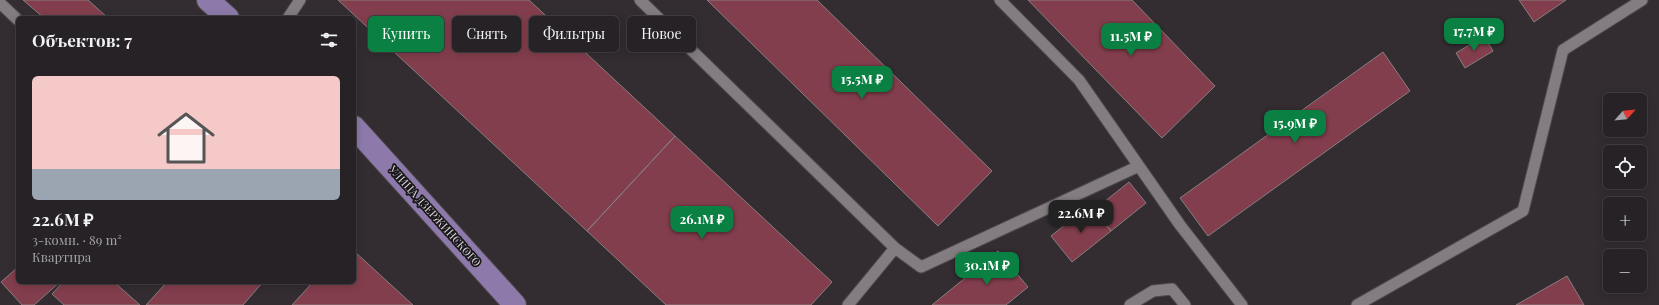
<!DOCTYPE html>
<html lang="ru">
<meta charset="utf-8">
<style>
:root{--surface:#262226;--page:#2e2a2e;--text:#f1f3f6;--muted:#a4a4a7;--line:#423f43;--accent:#0b8043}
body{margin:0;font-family:"Playfair Display",serif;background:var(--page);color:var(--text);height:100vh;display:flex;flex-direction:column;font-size:15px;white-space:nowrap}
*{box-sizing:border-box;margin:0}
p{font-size:13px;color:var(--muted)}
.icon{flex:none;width:22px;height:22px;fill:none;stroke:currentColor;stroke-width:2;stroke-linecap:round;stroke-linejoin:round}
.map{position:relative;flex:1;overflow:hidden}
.drawer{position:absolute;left:16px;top:16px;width:340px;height:268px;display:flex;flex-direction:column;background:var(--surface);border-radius:6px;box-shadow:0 2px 10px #0003,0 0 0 1px var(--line)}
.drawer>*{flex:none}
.banner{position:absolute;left:368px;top:16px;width:380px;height:36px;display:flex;gap:8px}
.needle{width:26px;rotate:63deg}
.fabs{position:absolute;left:1603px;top:93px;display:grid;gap:8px}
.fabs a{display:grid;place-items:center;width:44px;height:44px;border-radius:6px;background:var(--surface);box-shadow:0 2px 10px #0003,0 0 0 1px var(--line);font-size:20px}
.price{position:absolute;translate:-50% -34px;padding:0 9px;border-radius:8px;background:var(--accent);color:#fff;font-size:13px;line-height:26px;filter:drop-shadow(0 1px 2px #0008)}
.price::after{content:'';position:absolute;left:50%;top:24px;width:12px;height:9px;margin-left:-6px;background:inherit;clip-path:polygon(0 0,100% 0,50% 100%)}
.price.current{background:#222;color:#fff}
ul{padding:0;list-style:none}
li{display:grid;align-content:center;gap:8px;height:212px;padding:0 16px}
li span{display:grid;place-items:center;height:124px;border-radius:6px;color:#555}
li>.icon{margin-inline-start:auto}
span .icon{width:72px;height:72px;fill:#fffc;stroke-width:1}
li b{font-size:17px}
h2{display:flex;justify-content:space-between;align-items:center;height:48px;padding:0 16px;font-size:17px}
.pill{padding:0 14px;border-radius:6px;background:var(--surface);box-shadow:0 2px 10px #0003,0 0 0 1px var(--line);font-size:14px;line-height:36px}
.pill.current{background:var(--accent);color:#fff}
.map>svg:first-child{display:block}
</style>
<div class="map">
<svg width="1659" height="305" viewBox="0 0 1659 305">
<rect width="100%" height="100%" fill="#332d32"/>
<path fill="#833e4d" stroke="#877e7f" d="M23,0H88L108,18H44Z
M338,0H529L675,136L587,231Z
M707,0H817L992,171L938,226Z
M1028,0H1132L1215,86L1162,138Z
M1519,0H1566L1534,22Z
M1484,36L1493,51L1465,68L1456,53Z
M1383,52L1410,91L1208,236L1180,198Z
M675,136L832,282L811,305H666L587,231Z
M1129,182L1146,203L1111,231L1094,210Z
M1090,205L1111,231L1072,262L1051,236Z
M354,251L413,305H292L313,282H354Z
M998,251L1028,287L1006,305H932Z
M18,267V282H60L34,305H22L1,282Z
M1567,276L1584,305H1516Z
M63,282H114L140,305H64L52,294Z
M167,282H263L243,305H146Z"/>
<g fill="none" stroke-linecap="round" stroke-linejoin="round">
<defs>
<path id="service" d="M640,0L895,248L921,267L1139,166
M1000,0L1079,80L1180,225L1242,305
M0,3L18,20
M288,18L300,0
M848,305L895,248
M1130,305L1153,291L1172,289L1185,305
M1357,305L1523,211L1563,50L1642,0"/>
<path id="primary" d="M208,0L228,18
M354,127L515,305"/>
</defs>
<use href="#service" stroke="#4d494c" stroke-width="13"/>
<use href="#primary" stroke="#4d494c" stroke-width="24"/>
<use href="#service" stroke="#837c81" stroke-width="11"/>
<use href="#primary" stroke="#8d7aab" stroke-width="22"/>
</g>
<g text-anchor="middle" stroke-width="3.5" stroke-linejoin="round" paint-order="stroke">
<g font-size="11" fill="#ddd9dc" stroke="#191719">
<text transform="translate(435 216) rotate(48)" y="4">УЛИЦА ДЗЕРЖИНСКОГО</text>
</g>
</g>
</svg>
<div class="fabs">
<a><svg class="needle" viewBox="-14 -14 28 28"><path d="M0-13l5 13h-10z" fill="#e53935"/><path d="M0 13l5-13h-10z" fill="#a4a4a7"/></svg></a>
<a><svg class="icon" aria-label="locate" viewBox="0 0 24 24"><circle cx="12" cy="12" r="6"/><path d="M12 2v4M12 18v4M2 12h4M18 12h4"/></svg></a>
<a>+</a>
<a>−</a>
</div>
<b class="price" style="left:1474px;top:52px">17.7M ₽</b>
<b class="price" style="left:1131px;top:57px">11.5M ₽</b>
<b class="price" style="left:862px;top:100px">15.5M ₽</b>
<b class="price" style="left:1295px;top:144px">15.9M ₽</b>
<b class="price current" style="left:1081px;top:234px">22.6M ₽</b>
<b class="price" style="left:702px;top:240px">26.1M ₽</b>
<b class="price" style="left:987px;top:286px">30.1M ₽</b>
<div class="banner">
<a class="pill current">Купить</a>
<a class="pill">Снять</a>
<a class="pill">Фильтры</a>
<a class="pill">Новое</a>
</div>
<section class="drawer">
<h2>Объектов: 7<svg class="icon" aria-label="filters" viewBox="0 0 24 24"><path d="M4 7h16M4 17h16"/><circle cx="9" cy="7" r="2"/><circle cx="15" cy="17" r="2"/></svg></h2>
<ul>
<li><span style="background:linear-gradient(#f6c9c9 75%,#9aa5b1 0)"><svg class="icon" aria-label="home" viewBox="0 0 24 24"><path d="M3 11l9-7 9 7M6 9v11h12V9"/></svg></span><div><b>22.6M ₽</b><p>3-комн. · 89 m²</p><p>Квартира</p></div></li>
</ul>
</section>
</div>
